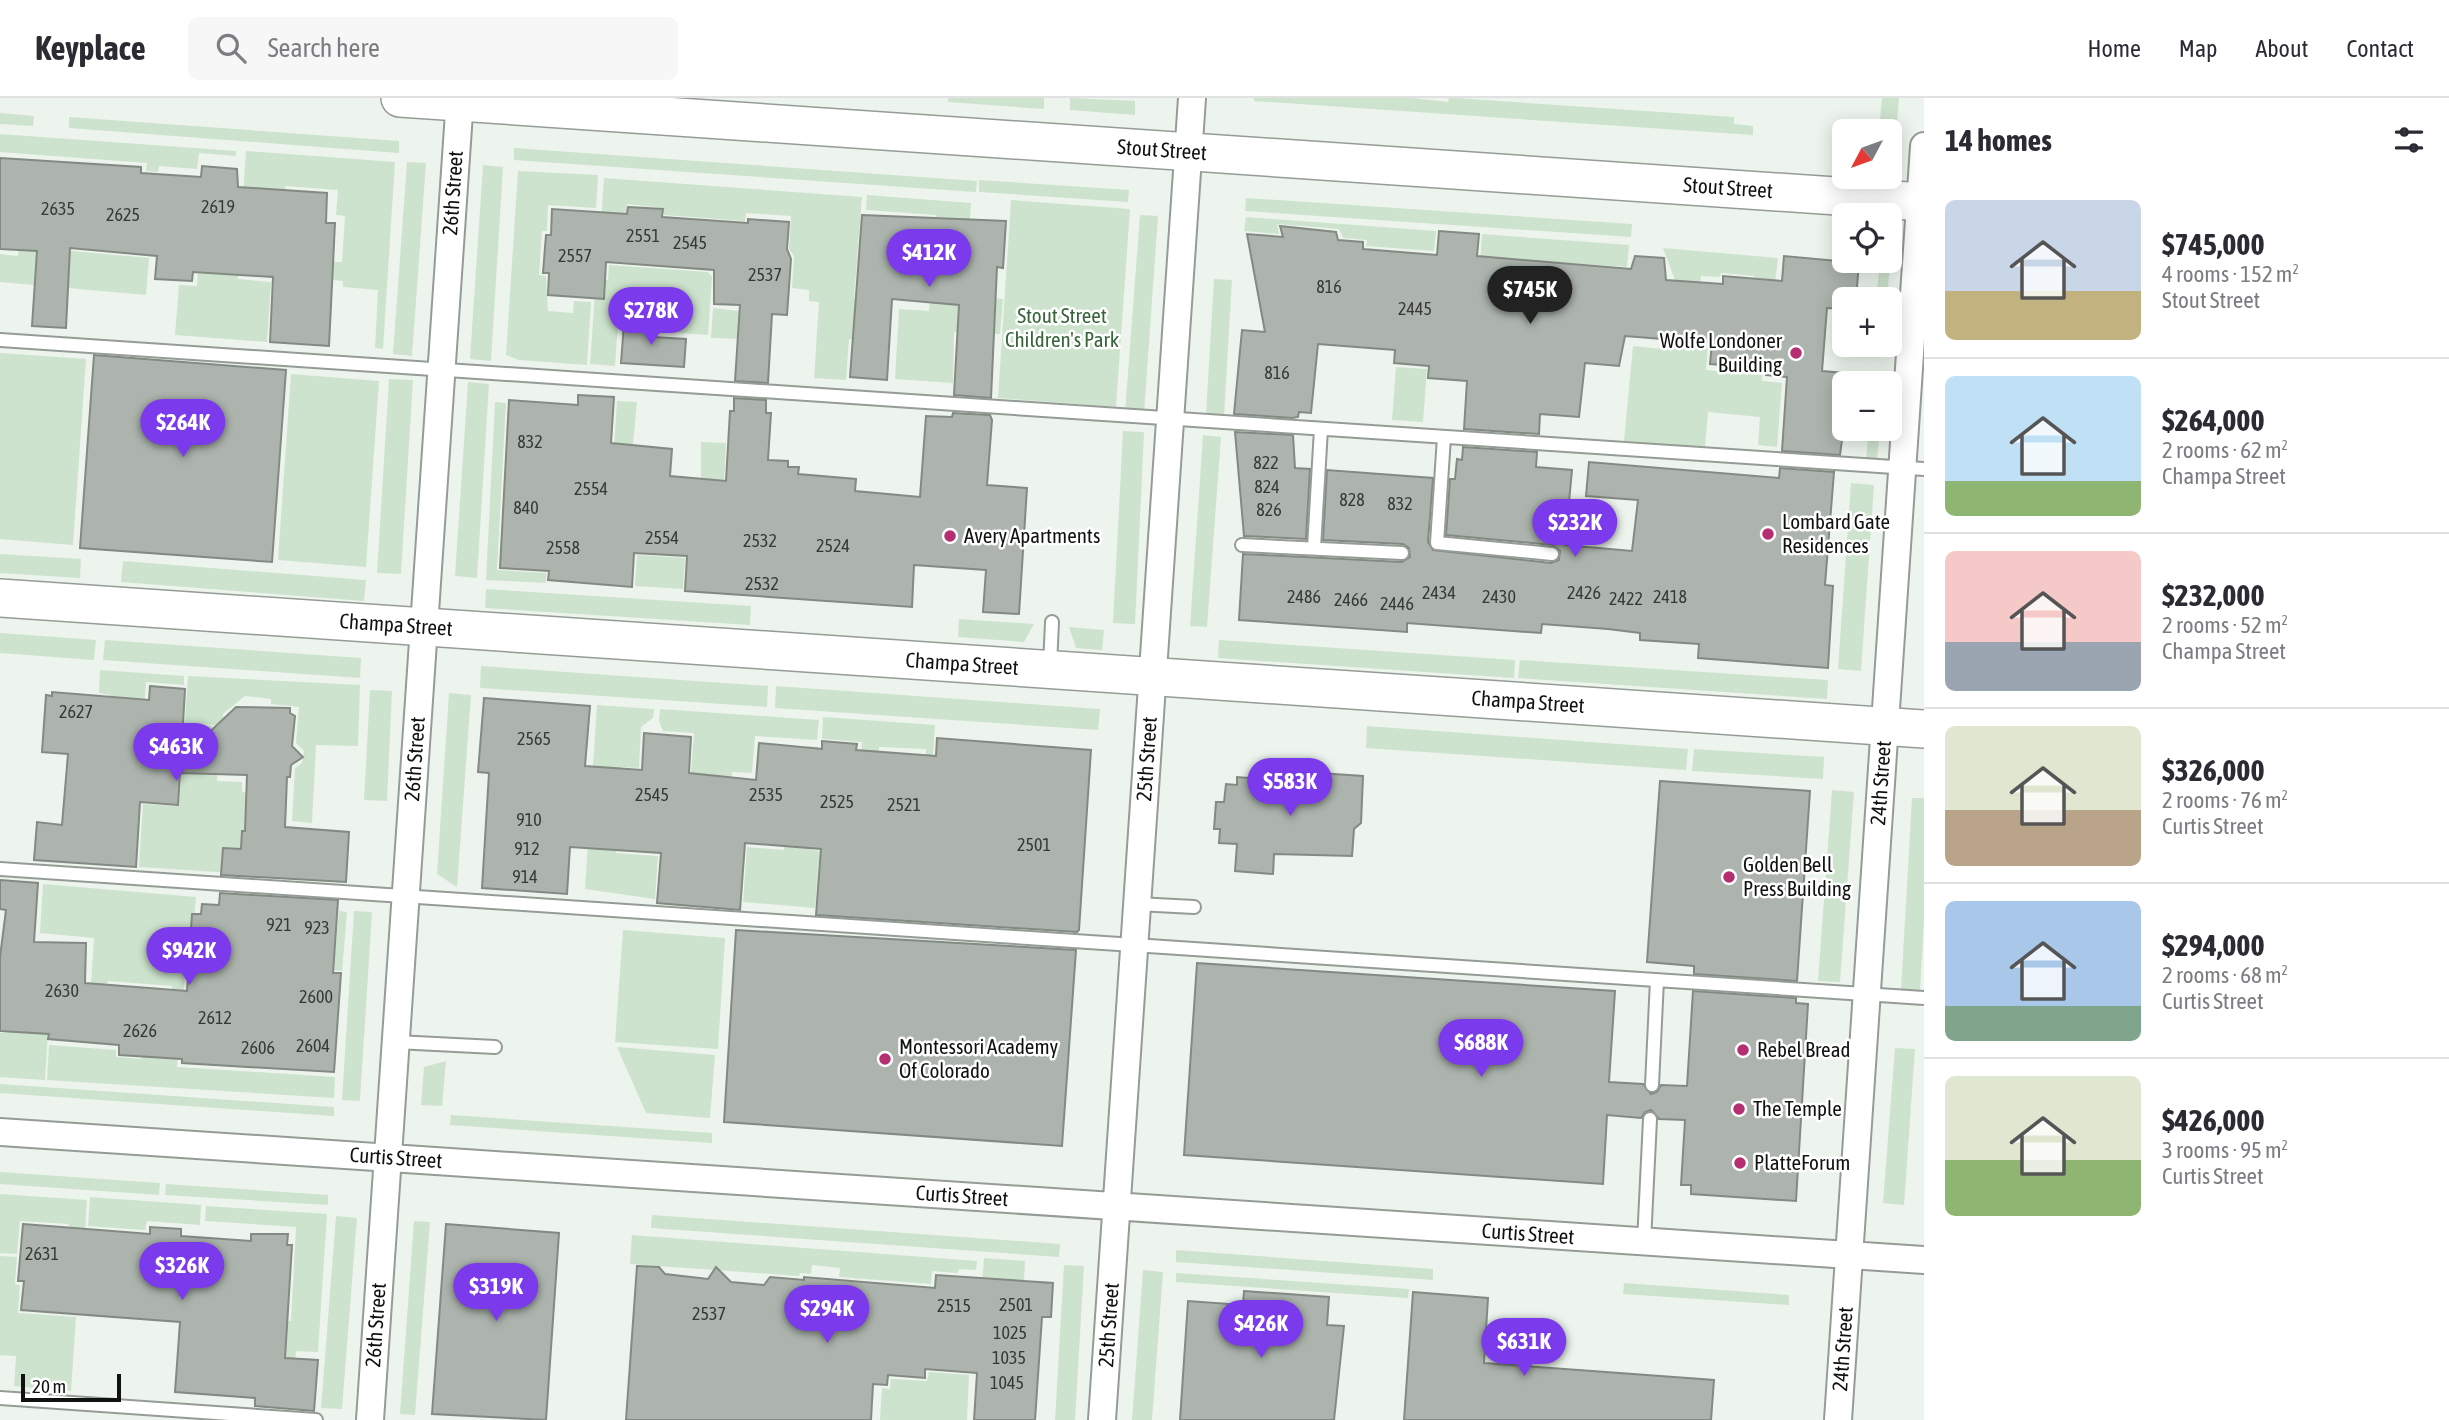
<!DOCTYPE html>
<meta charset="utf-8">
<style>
:root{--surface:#fff;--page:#f7f7f7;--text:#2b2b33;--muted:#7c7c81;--line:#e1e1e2;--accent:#7c3aed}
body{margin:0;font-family:"Asap Condensed",sans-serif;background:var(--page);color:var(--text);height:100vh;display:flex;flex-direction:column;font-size:26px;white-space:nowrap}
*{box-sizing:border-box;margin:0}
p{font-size:23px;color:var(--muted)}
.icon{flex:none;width:38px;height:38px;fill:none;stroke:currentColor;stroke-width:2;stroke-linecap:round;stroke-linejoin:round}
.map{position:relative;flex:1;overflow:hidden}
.sheet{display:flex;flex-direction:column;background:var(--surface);width:525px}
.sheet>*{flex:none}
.needle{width:46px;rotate:229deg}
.tools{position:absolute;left:1832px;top:21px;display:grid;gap:14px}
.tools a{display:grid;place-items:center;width:70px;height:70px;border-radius:10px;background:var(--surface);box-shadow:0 4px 18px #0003;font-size:35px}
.scale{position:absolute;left:21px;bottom:18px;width:100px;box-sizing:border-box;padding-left:7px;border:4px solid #0f120f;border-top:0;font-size:19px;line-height:24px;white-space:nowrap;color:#0f120f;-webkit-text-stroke:5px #fff;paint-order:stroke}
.price{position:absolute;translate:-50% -60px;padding:0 16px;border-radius:24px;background:var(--accent);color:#fff;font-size:23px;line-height:46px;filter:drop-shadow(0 2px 4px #0008)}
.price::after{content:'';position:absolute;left:50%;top:42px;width:21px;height:16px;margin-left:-10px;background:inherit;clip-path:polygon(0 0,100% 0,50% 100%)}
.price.selected{background:#222;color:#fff}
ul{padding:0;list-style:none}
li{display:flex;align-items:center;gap:21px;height:175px;padding:0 21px}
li+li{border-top:2px solid var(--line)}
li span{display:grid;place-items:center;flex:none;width:196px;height:140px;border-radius:10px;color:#555}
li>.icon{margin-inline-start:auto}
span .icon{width:84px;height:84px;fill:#fffc;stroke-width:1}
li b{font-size:30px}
h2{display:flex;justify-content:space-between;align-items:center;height:84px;padding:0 21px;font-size:30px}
header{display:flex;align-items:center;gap:42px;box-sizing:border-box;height:98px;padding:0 35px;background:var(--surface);border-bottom:2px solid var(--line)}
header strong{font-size:33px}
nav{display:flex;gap:38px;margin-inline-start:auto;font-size:24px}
.search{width:490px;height:63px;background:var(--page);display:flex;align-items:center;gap:18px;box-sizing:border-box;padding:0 24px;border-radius:10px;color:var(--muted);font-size:26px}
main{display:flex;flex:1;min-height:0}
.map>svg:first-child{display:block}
</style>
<header>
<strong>Keyplace</strong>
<div class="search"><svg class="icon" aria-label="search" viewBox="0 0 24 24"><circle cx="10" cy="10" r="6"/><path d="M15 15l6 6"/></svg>Search here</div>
<nav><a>Home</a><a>Map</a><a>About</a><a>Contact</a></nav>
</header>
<main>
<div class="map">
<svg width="1924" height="1322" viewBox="0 0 1924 1322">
<rect width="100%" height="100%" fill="#edf4ed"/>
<path fill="#cde3cd" d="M948,0H1044V11L948,4Z
M1070,0L1135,3V17L1070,12Z
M1254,0H1412L1448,4L1449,0H1456L1734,19V26L1753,28V37L1254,3Z
M1882,0H1899L1895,48H1890V33H1879Z
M0,15L34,18L33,28L0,26Z
M69,19L399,43V55L69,30Z
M0,36L236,53V58L199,55L197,71L159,68L158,74L146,73L147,65L0,54Z
M514,50L977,83L976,94L514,62Z
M246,53L395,64L383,251L375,250L378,192L343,189V183L332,182L333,164H342L345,118L336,117L338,92L285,88L283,118L240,141Z
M407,64L426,65L412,258L393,256Z
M483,67L503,69L491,263L470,261Z
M518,73L598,77L596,110L548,107L547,133H542L539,177L546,178L548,213L573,215L574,203L591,204L587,267L519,262L506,257Z
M604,80L862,99L854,200L893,203L889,244L849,241L846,282L814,280L819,204L809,203V192L792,190L794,158L789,151L791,118L746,115L745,123L664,117V110L627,106L622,164L600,138Z
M979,82L1129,92L1128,104L979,94Z
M867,97L971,105L965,198L1003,201L1000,236L954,234L953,285L895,281L899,211L929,213L936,117L866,112Z
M1246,100L1632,126L1631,139L1245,113Z
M1011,102L1130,111L1116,309L998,300Z
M1140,117L1158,118L1144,315L1125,314Z
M1246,119L1436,133L1434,153L1366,148L1367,142L1343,140L1339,131L1277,126L1279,136L1244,133Z
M1482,136L1629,147L1627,169L1515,161L1513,168L1480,165Z
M200,142L241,145L238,181L271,184L267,244L175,237L179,187L197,188Z
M19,148L149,160L146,197L0,184V156L18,158Z
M1663,150L1778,160L1775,185L1755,183L1754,178L1721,175L1720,179L1701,178L1695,246L1708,247L1706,272L1762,277V283L1782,285L1777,349L1758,347L1760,319L1708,314L1705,350L1624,343L1633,248L1672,252L1677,188Z
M1880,165H1890L1887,201H1876Z
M609,167L708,174L712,179L708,237L654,233L656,216L619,213L615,268L590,266L596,181L608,182Z
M1214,181L1232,182L1224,318L1206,317Z
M713,210L740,213L739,228L770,242L711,240Z
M0,255L86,261L73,447L0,441Z
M1396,269L1427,271L1423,324L1392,322Z
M291,276L379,283L366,469L278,462Z
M389,281L413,282L401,476L377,475Z
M468,284L489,286L477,480L455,478Z
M617,303L637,304L633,346L637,347V353L611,399Z
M495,304L506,305L497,472L546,475V485L486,482Z
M1869,331H1880L1877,362L1866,361Z
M1123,333L1144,334L1135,526L1113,525Z
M1203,337L1221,339L1207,529L1190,528Z
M701,344L726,345L723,407L701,400Z
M1851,385L1874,387L1861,573L1838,571Z
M0,456L81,461L80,480L0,475Z
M637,457L685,460L683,491L635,488Z
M123,463L366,482L364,503L121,484Z
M486,491L751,508L750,527L485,510Z
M959,521L1034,526L1024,544L958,539Z
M1069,529L1104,532L1102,552L1076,550Z
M0,535L96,542L94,562L0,555Z
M105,542L361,560L360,580L103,562Z
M1219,542L1515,562L1514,580L1218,560Z
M1520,562L1828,582L1827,601L1518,580Z
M481,568L768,588L767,609L480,590Z
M100,572L184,578V587L146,584L136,730L108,633L110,597L99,595Z
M188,578L360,587L358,648L316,647L312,725L292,723L295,670L302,665L304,653L296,645L299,609L271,606V601L245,598L223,616V627L192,626L212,628L210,654L219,655L217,683L242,684V694L253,695L280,778L139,769L143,706L179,708Z
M776,588L1100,611L1098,632L775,610Z
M370,592L392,593L387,703L364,702Z
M449,595L471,597L457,789L437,776Z
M597,607L654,611L653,620L641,629L639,670L622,669L616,755L658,758L655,801L585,791Z
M660,611L819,622L817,642L755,638L752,675L732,674L729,710L689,702L694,635L663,633L659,623Z
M823,619L935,627L932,672H925L926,651L879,649L869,811L851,810L862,644L822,641Z
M1367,628L1688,651L1686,672L1366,650Z
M807,648L819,649L811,752L820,753L815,810L743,804L747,749L784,752L787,721L801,722Z
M1694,651L1824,659L1823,681L1692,673Z
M1832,692L1854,694L1840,884L1818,883Z
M1912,700H1924V823L1920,892L1901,891Z
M43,786L196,799L192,842L228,870L186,866L178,952L171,910L172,888L108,883L106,888L91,887L94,840L40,835Z
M339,813L347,814L342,873L292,869L236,848L335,855Z
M354,813L372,814L360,1003L342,1002Z
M623,832L725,840L718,951L615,944Z
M8,914L48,934L45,982L0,979V935H6Z
M49,947L116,952V959L141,961L142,953L178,956L177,969L335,979L334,1000L47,982Z
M617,949L715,957L710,1020L646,1015Z
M1895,950L1915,951L1904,1107L1883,1105Z
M446,963L442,1008L421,1007L424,969Z
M0,986L334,1009V1018L0,995Z
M451,1017L712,1035V1045L450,1027Z
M0,1074L160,1085L159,1097L0,1086Z
M166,1086L328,1097V1107L165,1097Z
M0,1096L87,1102L80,1213L64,1212L69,1126L20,1123L17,1156L0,1155Z
M90,1099L201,1107L200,1127L147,1123L145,1132L88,1128Z
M206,1108L327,1116L318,1254L296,1253L295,1265L253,1262L276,1223H291L296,1129L205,1123Z
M652,1117L1060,1146L1059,1159L651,1130Z
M336,1118L357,1120L342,1311L321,1310Z
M414,1123L430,1124L415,1317L400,1316Z
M632,1137L977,1163L976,1172L959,1171L958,1175L932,1173L931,1186L839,1179L840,1170L812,1167L811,1176L800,1175L799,1178L630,1166Z
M1176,1152L1433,1171V1182L1176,1164Z
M0,1158L17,1159L15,1186L20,1187L18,1215L76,1219L71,1293L14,1288L16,1258L0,1257Z
M984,1160L1025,1163L1024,1183L1017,1182L1012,1188L982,1185Z
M1064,1167L1084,1168L1075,1322H1055Z
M1143,1172L1163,1174L1152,1322H1132Z
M1176,1175L1409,1191L1408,1200L1176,1184Z
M1624,1185L1789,1197V1207L1623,1196Z
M929,1274L969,1277L967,1322H880L882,1290L890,1291L891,1281L927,1283Z"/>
<path fill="#adb4ad" stroke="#838a83" stroke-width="2" d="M0,60L141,69V75L201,79L202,68L237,71L238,89L327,95L326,125H335L329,248L270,244L273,179L193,174L192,183L155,181L157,158L70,150L66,230L32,228L37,153L0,151Z
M628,109L663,111L662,119L748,125V121L789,124L787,151L791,161L787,217L772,216L768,285L735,283L740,207L714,206V172L606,164L604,201L548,197L549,175H543L546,137H551L552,111L627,116Z
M862,117L1006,123L1003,170L997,169L991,300L954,297L959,207L892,201L887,282L850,279Z
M1280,128L1336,134L1338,142L1363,144V151L1437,157L1439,133L1479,136L1477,158L1631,171L1635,158L1664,160L1666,182L1723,186V178L1782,183L1784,158L1859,165L1856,201H1844V211L1827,210L1822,273L1845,275L1844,342H1842L1840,357L1782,353L1787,279L1766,277V270L1710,266L1712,245L1625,238L1619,268L1585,265L1579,319L1540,316L1539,336L1464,331L1467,283L1428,280L1429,268L1394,265L1395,252L1318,246L1311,315L1299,314L1298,319L1292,320L1234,316L1242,232L1265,234L1247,136L1283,139Z
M624,225L654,227L653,239L686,241L684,269L621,265Z
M94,257L286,272L272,464L80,450Z
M578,297L614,299L611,345L672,351L670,378L726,383L730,313H734V300L766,302V315H771L768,362L788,363V369H799L798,376L856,381L855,393L920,399L926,318L952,319L953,315L990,317L992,322L987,387L1027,390L1019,516L983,514L986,472L914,467L912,509L685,493L687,458L634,455L632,489L548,482L549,473L500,470L509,302L578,307Z
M1235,334L1293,337L1295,370L1310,371L1306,441L1244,438Z
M1463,349L1537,354L1536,369L1572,372L1565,447L1632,453L1638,402L1586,398L1589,364L1779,380L1780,370L1834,374L1825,487L1833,488L1828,570L1698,560L1699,546L1640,542V535L1608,531L1542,526L1541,535L1407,525V534L1239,522L1243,456L1402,464L1410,459L1409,450L1403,446L1323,442L1327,372L1433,380L1428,444L1433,452L1551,465L1559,462L1560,453L1553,447L1446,437L1450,381H1455L1457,361L1462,362Z
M150,588L185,591L181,661L236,609L290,610V615L295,618L292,648L303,659L291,667L290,679H287L285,729L349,734L346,784L221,777L223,750L241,751L242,733H245L247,677L180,675L178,707L140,704L136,769L34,762L37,724L62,727L68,656L42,654L46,597L52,598V594L149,602Z
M484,600L590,608L585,668L642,672L644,635L691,639L689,675L756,682L759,645L822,651V643L857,646L856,652L936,658L937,640L1091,652L1079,832L1077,834L816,817L821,751L745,745L740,812L657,805L661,755L570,749L567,796L482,790L489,675L478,674Z
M1288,673L1363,678L1361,725L1354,731L1352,758L1274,756L1273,776L1235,773L1237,746L1219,745L1220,731H1214L1216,704H1224L1226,686L1237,687V679L1288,683Z
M1660,683L1810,693L1797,883L1694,876V868L1647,864Z
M0,782L38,785L34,844L86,845L85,885L187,893L192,816H201L202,806L219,807L220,795L338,802L333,875H341L334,974L182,965V961L119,957V947L48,941L49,936L0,933V859L6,812L0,811Z
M736,832L1076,852L1062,1048L724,1024Z
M1197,865L1615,893L1609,984L1643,986L1651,996L1657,994L1661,987L1687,988L1693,893L1796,900V905L1808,906L1796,1103L1691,1096V1087H1681L1685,1022L1659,1021L1651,1012L1645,1014L1641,1020L1607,1017L1603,1086L1184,1057Z
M23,1126L150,1136V1129L181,1131V1138L251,1143V1136H288L287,1147H292L285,1260L318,1262L314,1313L255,1308V1300L175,1294L180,1224L21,1212L24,1183H18Z
M446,1126L559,1135L546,1322L432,1316Z
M637,1168L659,1169L665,1176L708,1181L716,1169L731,1184L764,1187L770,1179L804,1182V1179L935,1190L936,1177L1053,1185L1051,1219H1042L1035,1322H974L977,1275L925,1271V1280L888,1277L887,1287L873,1286L871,1322H626Z
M1244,1193L1329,1199L1327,1227L1344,1228L1334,1322H1180L1188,1203L1243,1207Z
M1413,1194L1488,1200L1484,1265L1714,1282L1711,1322H1404Z"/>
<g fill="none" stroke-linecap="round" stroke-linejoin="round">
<defs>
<path id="service" d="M0,242L1924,371
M1444,339L1437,445L1552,456
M1242,447L1402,455
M1314,450L1321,331
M1050,568L1052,524
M0,771L1924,900
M1137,806L1194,809
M396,944L495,949
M1652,987L1657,882
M1644,1144L1650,1021
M0,1300L316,1322"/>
<path id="minor" d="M0,1034L1924,1162
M370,1322L460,0
M1102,1322L1192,0
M1838,1322L1924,48"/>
<path id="secondary" d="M400,0L1924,104
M0,500L1924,631"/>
</defs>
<use href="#service" stroke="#959c95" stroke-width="16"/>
<use href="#minor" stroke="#959c95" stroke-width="30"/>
<use href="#secondary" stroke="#959c95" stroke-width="40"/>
<use href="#service" stroke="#fff" stroke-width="12"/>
<use href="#minor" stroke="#fff" stroke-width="26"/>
<use href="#secondary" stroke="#fff" stroke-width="37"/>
</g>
<g fill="#b52e71" stroke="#fff" stroke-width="2.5">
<circle cx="1796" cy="255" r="7"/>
<circle cx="1768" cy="436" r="7"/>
<circle cx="950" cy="438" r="7"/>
<circle cx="1729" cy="779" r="7"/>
<circle cx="1743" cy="952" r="7"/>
<circle cx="885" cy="961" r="7"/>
<circle cx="1739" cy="1011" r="7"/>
<circle cx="1740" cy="1065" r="7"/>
</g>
<g text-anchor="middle" stroke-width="5" stroke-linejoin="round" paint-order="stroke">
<g font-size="18" fill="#363a36">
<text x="218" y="115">2619</text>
<text x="58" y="117">2635</text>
<text x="123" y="123">2625</text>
<text x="643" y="144">2551</text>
<text x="690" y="151">2545</text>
<text x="575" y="164">2557</text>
<text x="765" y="183">2537</text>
<text x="1329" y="195">816</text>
<text x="1415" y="217">2445</text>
<text x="1277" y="281">816</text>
<text x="530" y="350">832</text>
<text x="1266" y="371">822</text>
<text x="1267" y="395">824</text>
<text x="591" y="397">2554</text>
<text x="1352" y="408">828</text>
<text x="1400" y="412">832</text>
<text x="526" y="416">840</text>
<text x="1269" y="418">826</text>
<text x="662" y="446">2554</text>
<text x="760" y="449">2532</text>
<text x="833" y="454">2524</text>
<text x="563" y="456">2558</text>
<text x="762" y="492">2532</text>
<text x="1439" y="501">2434</text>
<text x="1584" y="501">2426</text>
<text x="1304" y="505">2486</text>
<text x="1499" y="505">2430</text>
<text x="1670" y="505">2418</text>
<text x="1626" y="507">2422</text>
<text x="1351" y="508">2466</text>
<text x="1397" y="512">2446</text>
<text x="76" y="620">2627</text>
<text x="534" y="647">2565</text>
<text x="652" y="703">2545</text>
<text x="766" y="703">2535</text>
<text x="837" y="710">2525</text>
<text x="904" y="713">2521</text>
<text x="529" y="728">910</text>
<text x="1034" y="753">2501</text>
<text x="527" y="757">912</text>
<text x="525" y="785">914</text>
<text x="279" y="833">921</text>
<text x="317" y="836">923</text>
<text x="62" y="899">2630</text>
<text x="316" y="905">2600</text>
<text x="215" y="926">2612</text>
<text x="140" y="939">2626</text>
<text x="313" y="954">2604</text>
<text x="258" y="956">2606</text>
<text x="42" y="1162">2631</text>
<text x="1016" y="1213">2501</text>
<text x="954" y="1214">2515</text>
<text x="709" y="1222">2537</text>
<text x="1010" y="1241">1025</text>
<text x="1009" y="1266">1035</text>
<text x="1007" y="1291">1045</text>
</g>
<g font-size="21" fill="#0f120f" stroke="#fff">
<text transform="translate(1162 52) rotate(4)" y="7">Stout Street</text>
<text transform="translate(1728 90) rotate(4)" y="7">Stout Street</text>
<text transform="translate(453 95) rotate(-86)" y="7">26th Street</text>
<text transform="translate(396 527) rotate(4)" y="7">Champa Street</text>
<text transform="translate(962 566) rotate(4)" y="7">Champa Street</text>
<text transform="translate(1528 604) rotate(4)" y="7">Champa Street</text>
<text transform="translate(415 661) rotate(-86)" y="7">26th Street</text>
<text transform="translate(1147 661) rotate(-86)" y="7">25th Street</text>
<text transform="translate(1881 685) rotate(-86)" y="7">24th Street</text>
<text transform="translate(396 1060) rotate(4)" y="7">Curtis Street</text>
<text transform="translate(962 1098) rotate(4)" y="7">Curtis Street</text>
<text transform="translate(1528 1136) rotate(4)" y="7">Curtis Street</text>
<text transform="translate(376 1227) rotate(-86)" y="7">26th Street</text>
<text transform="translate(1109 1227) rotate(-86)" y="7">25th Street</text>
<text transform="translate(1843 1251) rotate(-86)" y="7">24th Street</text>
</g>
<g font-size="21" fill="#376438" stroke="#fff">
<text x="1062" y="225">Stout Street<tspan x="1062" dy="24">Children's Park</tspan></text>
</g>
<g font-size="21" fill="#0f120f" stroke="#fff" text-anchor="start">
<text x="1782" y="250" text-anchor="end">Wolfe Londoner<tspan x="1782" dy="24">Building</tspan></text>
<text x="1782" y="431">Lombard Gate<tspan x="1782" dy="24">Residences</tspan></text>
<text x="964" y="445">Avery Apartments</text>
<text x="1743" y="774">Golden Bell<tspan x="1743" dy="24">Press Building</tspan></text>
<text x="899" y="956">Montessori Academy<tspan x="899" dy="24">Of Colorado</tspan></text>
<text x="1757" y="959">Rebel Bread</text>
<text x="1753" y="1018">The Temple</text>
<text x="1754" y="1072">PlatteForum</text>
</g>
</g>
</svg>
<div class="tools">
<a><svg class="needle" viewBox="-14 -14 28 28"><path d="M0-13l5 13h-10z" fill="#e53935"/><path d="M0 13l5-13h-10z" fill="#7c7c81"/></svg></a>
<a><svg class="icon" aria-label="locate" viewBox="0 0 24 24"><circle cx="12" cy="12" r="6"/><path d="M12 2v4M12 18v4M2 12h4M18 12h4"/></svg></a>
<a>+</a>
<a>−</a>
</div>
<div class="scale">20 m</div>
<b class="price" style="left:929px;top:191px">$412K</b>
<b class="price selected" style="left:1530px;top:228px">$745K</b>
<b class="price" style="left:651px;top:249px">$278K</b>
<b class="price" style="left:183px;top:361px">$264K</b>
<b class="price" style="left:1575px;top:461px">$232K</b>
<b class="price" style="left:176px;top:685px">$463K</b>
<b class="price" style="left:1290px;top:720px">$583K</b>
<b class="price" style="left:189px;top:889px">$942K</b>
<b class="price" style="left:1481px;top:981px">$688K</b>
<b class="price" style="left:182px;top:1204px">$326K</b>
<b class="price" style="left:496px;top:1225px">$319K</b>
<b class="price" style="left:827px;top:1247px">$294K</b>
<b class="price" style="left:1261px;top:1262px">$426K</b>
<b class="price" style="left:1524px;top:1280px">$631K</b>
</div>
<section class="sheet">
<h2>14 homes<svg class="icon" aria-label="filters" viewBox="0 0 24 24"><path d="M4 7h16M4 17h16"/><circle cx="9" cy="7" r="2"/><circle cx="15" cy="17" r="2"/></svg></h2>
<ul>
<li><span style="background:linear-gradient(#c9d6e8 65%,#c2b280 0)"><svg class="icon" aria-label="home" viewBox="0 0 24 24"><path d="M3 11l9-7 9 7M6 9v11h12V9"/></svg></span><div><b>$745,000</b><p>4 rooms · 152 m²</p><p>Stout Street</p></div></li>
<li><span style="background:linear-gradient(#bfe0f5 75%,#8fb573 0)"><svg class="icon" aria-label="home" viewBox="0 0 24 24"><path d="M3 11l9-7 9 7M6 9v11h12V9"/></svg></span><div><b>$264,000</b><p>2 rooms · 62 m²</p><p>Champa Street</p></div></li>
<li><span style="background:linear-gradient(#f6c9c9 65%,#9aa5b1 0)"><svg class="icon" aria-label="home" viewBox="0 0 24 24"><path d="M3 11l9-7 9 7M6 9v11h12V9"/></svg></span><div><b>$232,000</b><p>2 rooms · 52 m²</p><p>Champa Street</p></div></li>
<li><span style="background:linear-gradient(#dfe7d0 60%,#b9a48a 0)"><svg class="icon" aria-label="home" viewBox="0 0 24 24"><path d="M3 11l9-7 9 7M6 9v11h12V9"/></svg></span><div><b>$326,000</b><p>2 rooms · 76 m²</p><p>Curtis Street</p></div></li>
<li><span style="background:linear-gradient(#a9c7e8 75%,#7fa58c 0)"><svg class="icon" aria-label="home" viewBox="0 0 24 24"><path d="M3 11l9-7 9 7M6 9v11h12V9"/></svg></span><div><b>$294,000</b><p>2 rooms · 68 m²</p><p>Curtis Street</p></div></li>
<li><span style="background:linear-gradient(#dfe7d0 60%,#8fb573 0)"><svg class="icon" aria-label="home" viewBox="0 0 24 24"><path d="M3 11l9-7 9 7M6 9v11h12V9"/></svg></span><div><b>$426,000</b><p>3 rooms · 95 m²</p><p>Curtis Street</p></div></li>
</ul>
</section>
</main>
